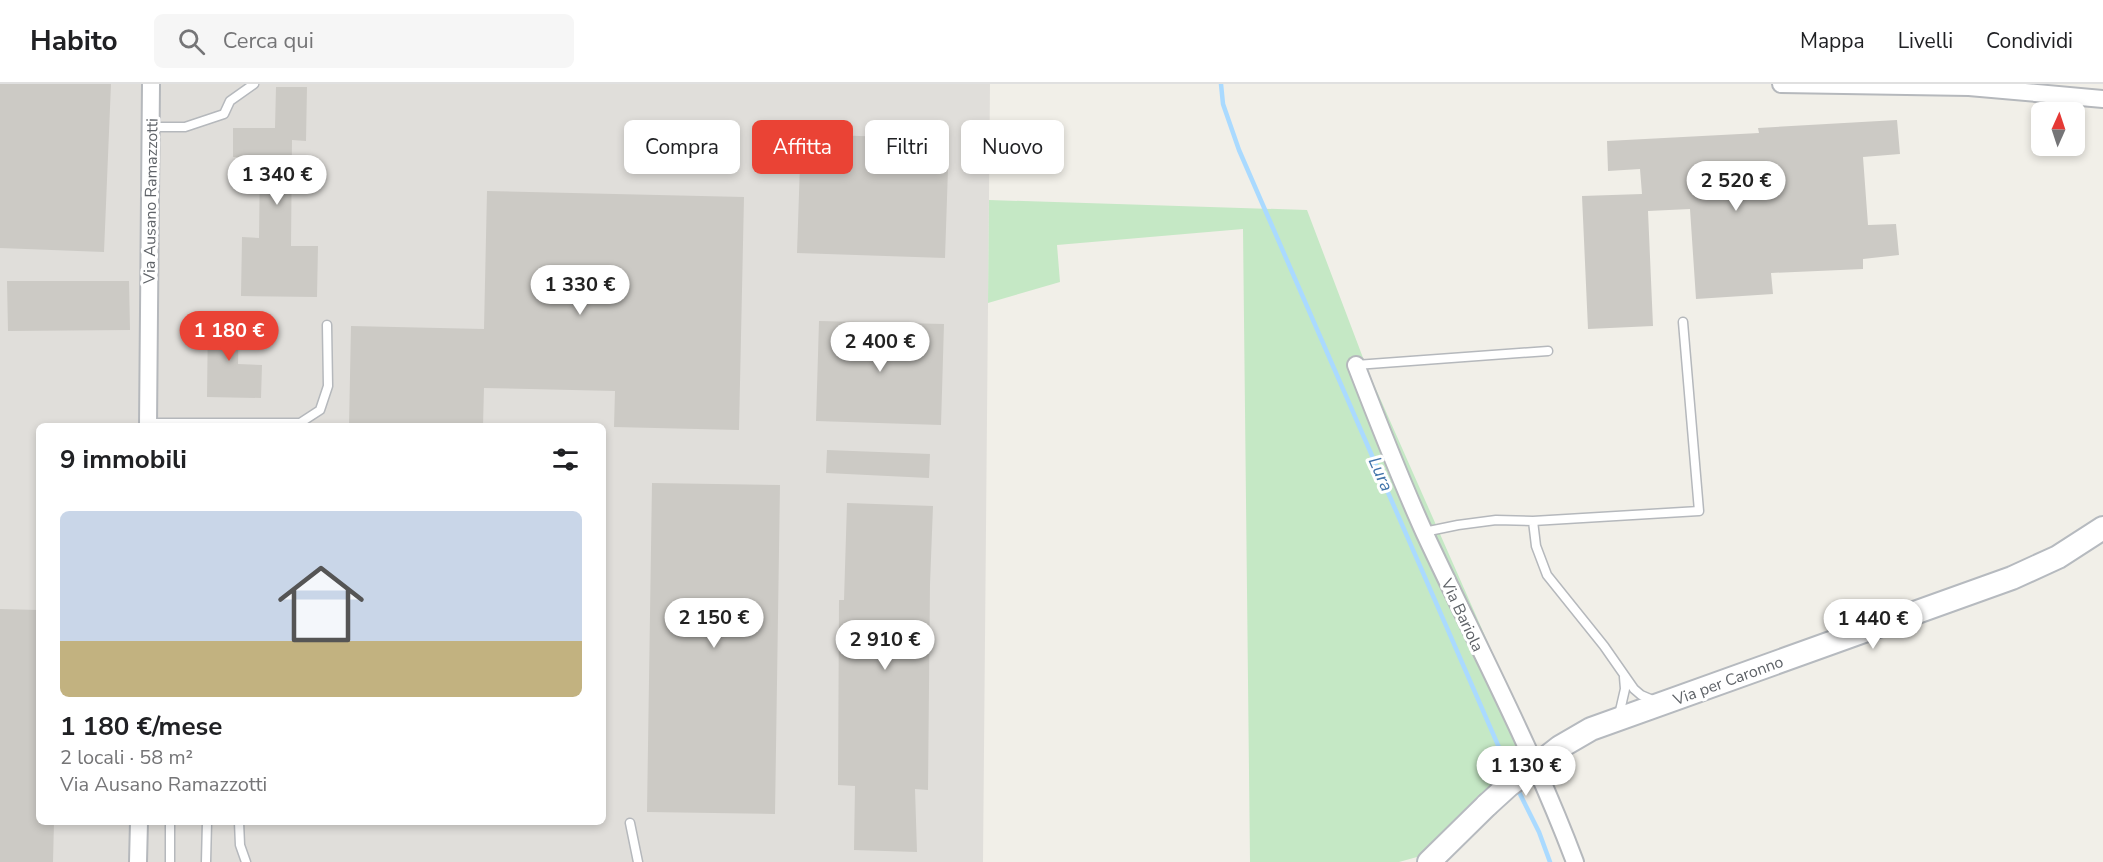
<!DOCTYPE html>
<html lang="it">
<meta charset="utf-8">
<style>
:root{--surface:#fff;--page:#f6f6f6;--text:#202124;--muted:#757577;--line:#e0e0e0;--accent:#ea4335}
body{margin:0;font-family:"Nunito Sans",sans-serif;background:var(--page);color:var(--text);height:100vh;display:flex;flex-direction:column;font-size:22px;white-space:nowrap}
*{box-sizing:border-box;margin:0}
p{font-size:20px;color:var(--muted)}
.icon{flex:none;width:33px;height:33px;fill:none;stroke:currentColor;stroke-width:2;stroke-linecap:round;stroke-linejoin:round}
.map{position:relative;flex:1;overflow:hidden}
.drawer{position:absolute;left:36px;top:339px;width:570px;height:402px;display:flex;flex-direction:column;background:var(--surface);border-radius:9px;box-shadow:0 3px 9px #0003}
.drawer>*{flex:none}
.top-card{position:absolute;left:624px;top:36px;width:570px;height:54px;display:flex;gap:12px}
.needle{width:39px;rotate:3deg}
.tools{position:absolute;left:2031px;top:18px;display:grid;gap:12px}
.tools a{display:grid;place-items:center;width:54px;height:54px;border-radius:9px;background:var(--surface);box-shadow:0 3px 9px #0003;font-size:30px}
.price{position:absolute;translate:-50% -51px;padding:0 14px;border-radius:21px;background:#fff;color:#222;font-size:20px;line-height:39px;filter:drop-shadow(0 2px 3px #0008)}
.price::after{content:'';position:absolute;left:50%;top:36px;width:18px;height:14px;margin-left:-9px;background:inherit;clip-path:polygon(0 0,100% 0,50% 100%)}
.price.selected{background:var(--accent);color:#fff}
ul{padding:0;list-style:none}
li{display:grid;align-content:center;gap:12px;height:318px;padding:0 24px}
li+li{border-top:2px solid var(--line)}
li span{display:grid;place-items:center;height:186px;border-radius:9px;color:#555}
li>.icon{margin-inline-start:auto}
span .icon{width:108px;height:108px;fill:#fffc;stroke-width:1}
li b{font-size:26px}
h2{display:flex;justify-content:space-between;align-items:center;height:72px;padding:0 24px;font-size:26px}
.tag{padding:0 21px;border-radius:9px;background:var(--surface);box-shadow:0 3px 9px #0003;font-size:21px;line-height:54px}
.tag.selected{background:var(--accent);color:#fff}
header{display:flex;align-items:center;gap:36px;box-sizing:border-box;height:84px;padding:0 30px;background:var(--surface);border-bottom:2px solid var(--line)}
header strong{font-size:28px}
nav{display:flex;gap:33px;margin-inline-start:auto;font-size:21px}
.search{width:420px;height:54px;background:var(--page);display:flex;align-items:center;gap:15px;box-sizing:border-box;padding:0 21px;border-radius:9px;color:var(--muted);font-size:22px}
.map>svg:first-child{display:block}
</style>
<header>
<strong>Habito</strong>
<div class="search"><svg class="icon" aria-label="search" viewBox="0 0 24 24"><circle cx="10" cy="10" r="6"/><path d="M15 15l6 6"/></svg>Cerca qui</div>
<nav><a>Mappa</a><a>Livelli</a><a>Condividi</a></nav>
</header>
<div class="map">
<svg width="2103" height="778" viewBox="0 0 2103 778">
<rect width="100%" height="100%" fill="#f1efe8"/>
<path fill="#e0deda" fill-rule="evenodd" d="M0,0H990L983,778H0ZM39,342H603V738H39Z"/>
<path fill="#c5e8c5" d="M989,116L1307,126L1368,287L1535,665L1478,712L1417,773L1399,778H1250L1243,145L1057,161L1060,198L988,219Z"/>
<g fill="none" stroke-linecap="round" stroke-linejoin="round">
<path stroke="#aadaff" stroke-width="4.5" d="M1221,0L1223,20L1239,66L1511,691
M1517,704L1539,748L1550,778"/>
</g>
<path fill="#cccac5" d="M0,0H111L104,168L0,164Z
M276,3H307L306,57L292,56L291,162H318L317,213L241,212L242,153L259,154L260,74L233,73V44H275Z
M1897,36L1900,70L1863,73L1868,141L1896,140L1899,171L1863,175V185L1771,189L1773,210L1696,215L1690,125L1648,127L1653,242L1588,245L1582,112L1642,110L1640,85L1608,87L1607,57L1759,49L1758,44Z
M801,50L949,55L945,174L797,169Z
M487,107L744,113L739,346L614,343L615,307L484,304L483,342H349L351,242L484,245Z
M7,197H129L130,246L8,247Z
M208,232H239L238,280L262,281L261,314L207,313Z
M819,237L944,240L941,341L816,337Z
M827,366L930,370L929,394L826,389Z
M652,399L780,401L775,730L647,728Z
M847,419L933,422L930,500L928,706L915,705L917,768L854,766L855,702L838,701L839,516H844Z
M0,525L39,526V738H54L53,778H0Z"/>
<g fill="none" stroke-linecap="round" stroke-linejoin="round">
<defs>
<path id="service" d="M151,43H185L224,30L230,17L254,0
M1356,281L1548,267
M148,339H300L320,326L328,302L327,241
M1533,437L1536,462L1547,491L1604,562L1634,605L1641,611L1655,617
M1424,448L1458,441L1496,436L1533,437L1699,427L1683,238
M1619,631L1625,605L1624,593
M239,738L240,761L246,778
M630,739L638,778
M170,778V738
M206,778L207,738"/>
<path id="minor" d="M1781,0L1969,3L2103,15
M1356,281C1378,338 1400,395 1425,450C1476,559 1533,666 1575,778
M148,342L151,0
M138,778L139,738"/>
<path id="secondary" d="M1542,677L1560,663L1591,645L2012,494L2058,473L2103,444
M1429,778L1487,721"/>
</defs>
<use href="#service" stroke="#b5b8bc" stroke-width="11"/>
<use href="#minor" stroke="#b5b8bc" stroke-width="20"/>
<use href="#secondary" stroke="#b6babf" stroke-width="26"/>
<use href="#service" stroke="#fff" stroke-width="8"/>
<use href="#minor" stroke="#fff" stroke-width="16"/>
<use href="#secondary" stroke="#fff" stroke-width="22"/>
<defs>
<path id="secondary-bridge" d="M1487,721L1509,701L1542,677"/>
</defs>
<use href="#secondary-bridge" stroke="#b6babf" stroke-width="26" stroke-linecap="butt"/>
<use href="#secondary-bridge" stroke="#fff" stroke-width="22"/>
</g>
<g text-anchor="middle" stroke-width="6" stroke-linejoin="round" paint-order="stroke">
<g font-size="16" fill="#5f6368" stroke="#fff">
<text transform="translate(150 117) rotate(-89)" y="6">Via Ausano Ramazzotti</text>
<text transform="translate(1463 531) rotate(65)" y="6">Via Bariola</text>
<text transform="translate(1728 596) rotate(-20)" y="6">Via per Caronno</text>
</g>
<g font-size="18" font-style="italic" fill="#4174aa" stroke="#fff">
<text transform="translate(1381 390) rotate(66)" y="6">Lura</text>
</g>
</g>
</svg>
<div class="tools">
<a><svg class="needle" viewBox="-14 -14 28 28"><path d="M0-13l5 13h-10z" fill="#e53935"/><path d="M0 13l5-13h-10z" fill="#757577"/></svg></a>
</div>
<b class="price" style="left:277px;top:122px">1 340 €</b>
<b class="price" style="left:1736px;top:128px">2 520 €</b>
<b class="price" style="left:580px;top:232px">1 330 €</b>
<b class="price selected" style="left:229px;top:278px">1 180 €</b>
<b class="price" style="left:880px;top:289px">2 400 €</b>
<b class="price" style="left:714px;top:565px">2 150 €</b>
<b class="price" style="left:1873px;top:566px">1 440 €</b>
<b class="price" style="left:885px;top:587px">2 910 €</b>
<b class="price" style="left:1526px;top:713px">1 130 €</b>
<div class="top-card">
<a class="tag">Compra</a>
<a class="tag selected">Affitta</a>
<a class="tag">Filtri</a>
<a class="tag">Nuovo</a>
</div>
<section class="drawer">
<h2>9 immobili<svg class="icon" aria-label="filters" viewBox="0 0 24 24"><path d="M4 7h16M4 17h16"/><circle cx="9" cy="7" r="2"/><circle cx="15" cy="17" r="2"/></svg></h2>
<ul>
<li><span style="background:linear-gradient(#c9d6e8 70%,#c2b280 0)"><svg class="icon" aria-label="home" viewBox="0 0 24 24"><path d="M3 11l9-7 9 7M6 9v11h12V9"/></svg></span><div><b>1 180 €/mese</b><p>2 locali · 58 m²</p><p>Via Ausano Ramazzotti</p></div></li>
</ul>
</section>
</div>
